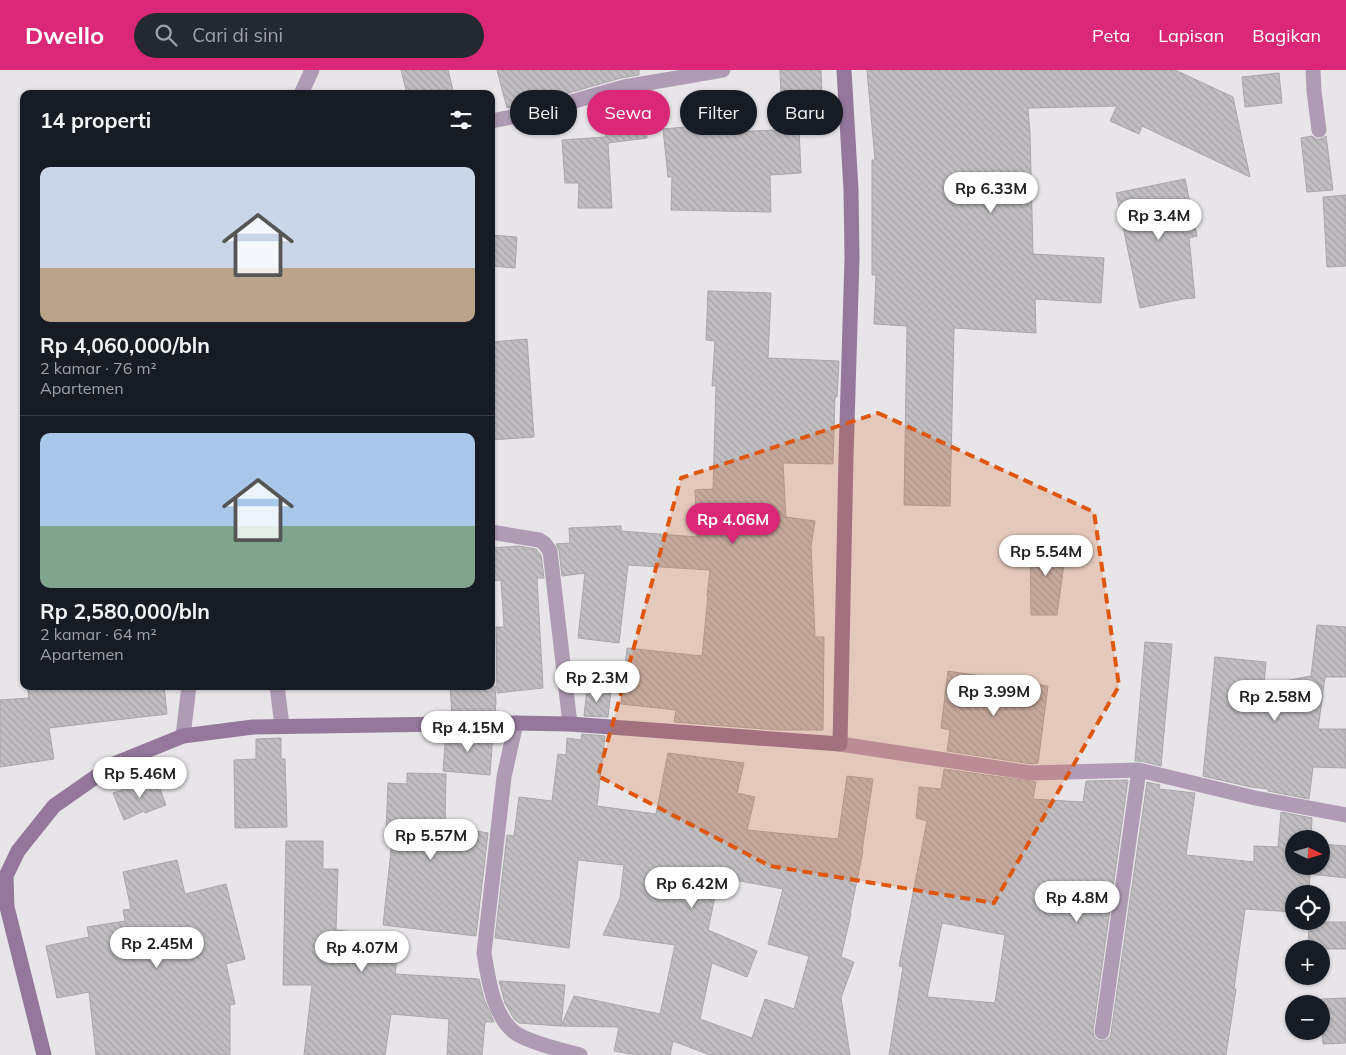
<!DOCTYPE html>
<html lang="id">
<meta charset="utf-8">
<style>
:root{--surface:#171b24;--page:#242831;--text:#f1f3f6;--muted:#9ea1a6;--line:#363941;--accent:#db2777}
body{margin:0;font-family:Mulish,sans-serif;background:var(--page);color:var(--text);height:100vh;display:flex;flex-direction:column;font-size:19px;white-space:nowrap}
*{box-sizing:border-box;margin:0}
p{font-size:16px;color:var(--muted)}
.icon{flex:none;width:28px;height:28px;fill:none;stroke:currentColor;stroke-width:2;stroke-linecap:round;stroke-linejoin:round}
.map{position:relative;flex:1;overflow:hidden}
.side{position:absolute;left:20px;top:20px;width:475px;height:600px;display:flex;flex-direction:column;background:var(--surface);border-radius:10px;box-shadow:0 1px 4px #0004}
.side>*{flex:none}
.hud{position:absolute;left:510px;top:20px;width:475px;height:45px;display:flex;gap:10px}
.needle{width:32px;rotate:95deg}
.controls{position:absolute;left:1285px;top:760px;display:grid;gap:10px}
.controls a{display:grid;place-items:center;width:45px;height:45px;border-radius:50%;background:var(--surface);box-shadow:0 1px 4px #0004;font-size:25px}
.price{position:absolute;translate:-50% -42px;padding:0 11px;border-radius:18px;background:#fff;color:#222;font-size:16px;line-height:32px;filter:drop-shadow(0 1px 2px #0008)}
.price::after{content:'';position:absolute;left:50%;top:30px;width:15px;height:11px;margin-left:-8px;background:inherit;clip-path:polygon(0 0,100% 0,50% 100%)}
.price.active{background:var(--accent);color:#fff}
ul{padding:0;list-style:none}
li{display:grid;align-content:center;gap:10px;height:265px;padding:0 20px}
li+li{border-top:1px solid var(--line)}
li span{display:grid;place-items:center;height:155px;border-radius:10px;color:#555}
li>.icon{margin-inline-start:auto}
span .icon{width:90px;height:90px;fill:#fffc;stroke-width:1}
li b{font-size:21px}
h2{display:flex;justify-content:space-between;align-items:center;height:60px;padding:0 20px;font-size:21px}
.tag{padding:0 18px;border-radius:22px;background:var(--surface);box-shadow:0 1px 4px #0004;font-size:18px;line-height:45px}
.tag.active{background:var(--accent);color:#fff}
header{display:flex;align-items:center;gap:30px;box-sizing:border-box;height:70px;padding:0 25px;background:var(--accent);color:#fff}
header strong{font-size:24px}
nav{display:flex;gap:28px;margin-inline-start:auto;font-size:18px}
.search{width:350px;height:45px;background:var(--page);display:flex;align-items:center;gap:12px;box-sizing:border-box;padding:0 18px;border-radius:28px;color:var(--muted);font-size:19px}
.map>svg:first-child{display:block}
</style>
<header>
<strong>Dwello</strong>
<div class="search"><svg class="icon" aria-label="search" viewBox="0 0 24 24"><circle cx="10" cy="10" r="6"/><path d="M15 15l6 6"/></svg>Cari di sini</div>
<nav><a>Peta</a><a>Lapisan</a><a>Bagikan</a></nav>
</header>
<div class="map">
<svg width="1346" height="985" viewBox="0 0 1346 985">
<defs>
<pattern id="building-back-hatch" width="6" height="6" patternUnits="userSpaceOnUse" patternTransform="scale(1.25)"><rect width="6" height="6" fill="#c0bec1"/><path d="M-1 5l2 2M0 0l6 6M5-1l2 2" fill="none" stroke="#a5a3a6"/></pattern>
</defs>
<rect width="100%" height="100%" fill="#e7e5e8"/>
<path fill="url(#building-back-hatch)" stroke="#a9a6a9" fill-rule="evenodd" d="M401,0H448L454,24H407Z
M497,0H639V5L621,8L530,34L507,38Z
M780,0H821L823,50L782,51Z
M867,0H1175L1233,27L1250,107L1142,56L1139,64L1110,51L1117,36L1028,38L1030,63L1033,184L1104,188L1101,233L1035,229L1036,263L954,258L950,436L904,435L907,256L874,254L876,205H872V90H875Z
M1279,3L1282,33L1245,37L1242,7Z
M642,23L647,68L608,73L612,138H578L579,113H565L562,70L606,67L602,33L626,26Z
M707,55L708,63L799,59L801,103L770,105L771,142L671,140L672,107H668L663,59Z
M1312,66L1316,69H1320L1326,66L1333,120L1307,122L1301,68Z
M1185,109L1197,166L1189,168L1195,228L1183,229L1140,238L1116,123Z
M1346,125V196L1327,197L1323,127Z
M491,165L517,167L515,198L491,196Z
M708,221L771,223L768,288L839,291L837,327H835L833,394L783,393L786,447L815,451L811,476L815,567H824L823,660H777L674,652L676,640L621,634L627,578L702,586L708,526H707L710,500L628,495L619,573L578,568L585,503L562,506L559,480L556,474L570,473L569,458L621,456V461L697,467L695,420L713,419L716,316H712L715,271L706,270Z
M527,269L534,367L491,370V272Z
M1067,472L1057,545H1031L1030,473Z
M519,476L536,479L541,485L544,508H537L543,618L497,623L496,557H504L501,510L491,511V478Z
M1317,555L1346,557V607H1325L1318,659H1346V698L1313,697L1309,729L1268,721V719L1251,717L1203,706L1215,587L1266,592L1264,615L1311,606Z
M1145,572L1172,574L1161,696L1141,691H1135Z
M948,601L1048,616L1038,693L1032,694L947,681L950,660L941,658Z
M27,616H164L167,644L49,658L54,689L0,697V630L29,628Z
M450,616H495L496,632L495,644L452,645Z
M587,619L611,621L608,647L584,646Z
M446,663H493L490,705L443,701Z
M582,664L605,666L597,736L656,744L668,683L744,693L737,723L755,727L747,760L838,769L847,706L873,709L862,781H863L850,844H851L841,887L854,892L841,928L850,985H710L673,971L670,985H636L614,981L619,957L560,956L519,953L514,949L505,933L499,911L565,915L561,956L574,926L660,944L675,875L603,865L620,828L624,795L578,790L569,878L495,868L507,765L514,766L519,727L552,731L558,684L566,685L567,668L581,670ZM719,807L783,819L768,874L809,886L794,939L765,929L752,968L700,949L712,893L747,907L757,881L708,860Z
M281,668V689H285L287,757L235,758L234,690L256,689V669Z
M944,699L1036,712L1033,729L1083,732L1086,711L1128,710L1093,961L1094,966L1096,969L1100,971L1106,970L1110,967L1111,963L1147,712L1160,715L1159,719L1195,723L1186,785L1254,792V776L1278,777L1281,742L1312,748L1311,769H1294V796H1321V774L1346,776V808L1310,804L1309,824H1294V842L1245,839L1234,919H1236L1226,985H889L903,897L899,896L927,751L916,748L919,717L941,719ZM942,853L1005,865L995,933L927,927Z
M407,703L446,704L445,756L488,763L476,866L383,855L393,762H386L388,713L407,714Z
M156,708L166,735L145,743L144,741L124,750L113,723Z
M286,771H323V799H338L336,860L400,867L395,904L479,909L484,929L494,952H485L482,985H447L449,949L391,944L385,985H304L312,915H283Z
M177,790L185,824L226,814L245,889L226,894L235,934L230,935V985H96L89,922L57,928L46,876L89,867L87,857L125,851L123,840L131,839L123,802Z
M1309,852H1346V879H1308Z
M1346,928V973L1323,974L1321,929Z"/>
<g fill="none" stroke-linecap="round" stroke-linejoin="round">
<path stroke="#af9bb4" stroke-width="15" d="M1313,0L1314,21L1319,60
M301,24L312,0
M491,51L532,43L624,17L723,0
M491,462L539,470L544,473L550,481L570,654
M277,616L282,656
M516,653L504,707L484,883C488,908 493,945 514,962C527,972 564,981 580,985
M183,666L189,616
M840,674L1031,703L1139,700L1255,728L1346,745
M1102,962L1139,700"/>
<path stroke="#94779b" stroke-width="15" d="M44,985L7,837L6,806L18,781L54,736L114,694L183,666L253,657L516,653L570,654L840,674L846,387L852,188L851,120L844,0"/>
</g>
<path fill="#df570e" fill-opacity="0.2" stroke="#df570e" stroke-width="4" stroke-dasharray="10 6" stroke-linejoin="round" d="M878,343L1094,442L1119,616L994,833L770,796L598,706L681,408Z"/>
</svg>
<div class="controls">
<a><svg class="needle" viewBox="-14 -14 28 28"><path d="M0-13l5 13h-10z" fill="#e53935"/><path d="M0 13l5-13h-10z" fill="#9ea1a6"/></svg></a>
<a><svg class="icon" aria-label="locate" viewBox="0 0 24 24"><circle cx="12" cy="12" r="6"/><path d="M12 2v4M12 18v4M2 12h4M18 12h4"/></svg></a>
<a>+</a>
<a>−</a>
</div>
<b class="price" style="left:991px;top:144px">Rp 6.33M</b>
<b class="price" style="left:1159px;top:171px">Rp 3.4M</b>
<b class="price active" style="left:733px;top:475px">Rp 4.06M</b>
<b class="price" style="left:1046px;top:507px">Rp 5.54M</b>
<b class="price" style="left:597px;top:633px">Rp 2.3M</b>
<b class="price" style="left:994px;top:647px">Rp 3.99M</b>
<b class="price" style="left:1275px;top:652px">Rp 2.58M</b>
<b class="price" style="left:468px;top:683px">Rp 4.15M</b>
<b class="price" style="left:140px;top:729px">Rp 5.46M</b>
<b class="price" style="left:431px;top:791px">Rp 5.57M</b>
<b class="price" style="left:692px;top:839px">Rp 6.42M</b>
<b class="price" style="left:1077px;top:853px">Rp 4.8M</b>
<b class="price" style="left:157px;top:899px">Rp 2.45M</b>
<b class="price" style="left:362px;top:903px">Rp 4.07M</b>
<div class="hud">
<a class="tag">Beli</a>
<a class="tag active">Sewa</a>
<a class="tag">Filter</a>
<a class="tag">Baru</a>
</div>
<section class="side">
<h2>14 properti<svg class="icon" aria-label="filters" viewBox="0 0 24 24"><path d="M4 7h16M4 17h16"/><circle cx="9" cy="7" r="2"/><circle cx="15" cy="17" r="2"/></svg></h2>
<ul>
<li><span style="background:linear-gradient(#c9d6e8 65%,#b9a48a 0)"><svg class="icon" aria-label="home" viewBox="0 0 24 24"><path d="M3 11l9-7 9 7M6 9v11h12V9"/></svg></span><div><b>Rp 4,060,000/bln</b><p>2 kamar · 76 m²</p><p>Apartemen</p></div></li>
<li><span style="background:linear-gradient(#a9c7e8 60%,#7fa58c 0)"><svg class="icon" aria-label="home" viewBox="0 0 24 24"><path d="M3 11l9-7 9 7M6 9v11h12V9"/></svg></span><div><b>Rp 2,580,000/bln</b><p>2 kamar · 64 m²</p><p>Apartemen</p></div></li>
</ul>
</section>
</div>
